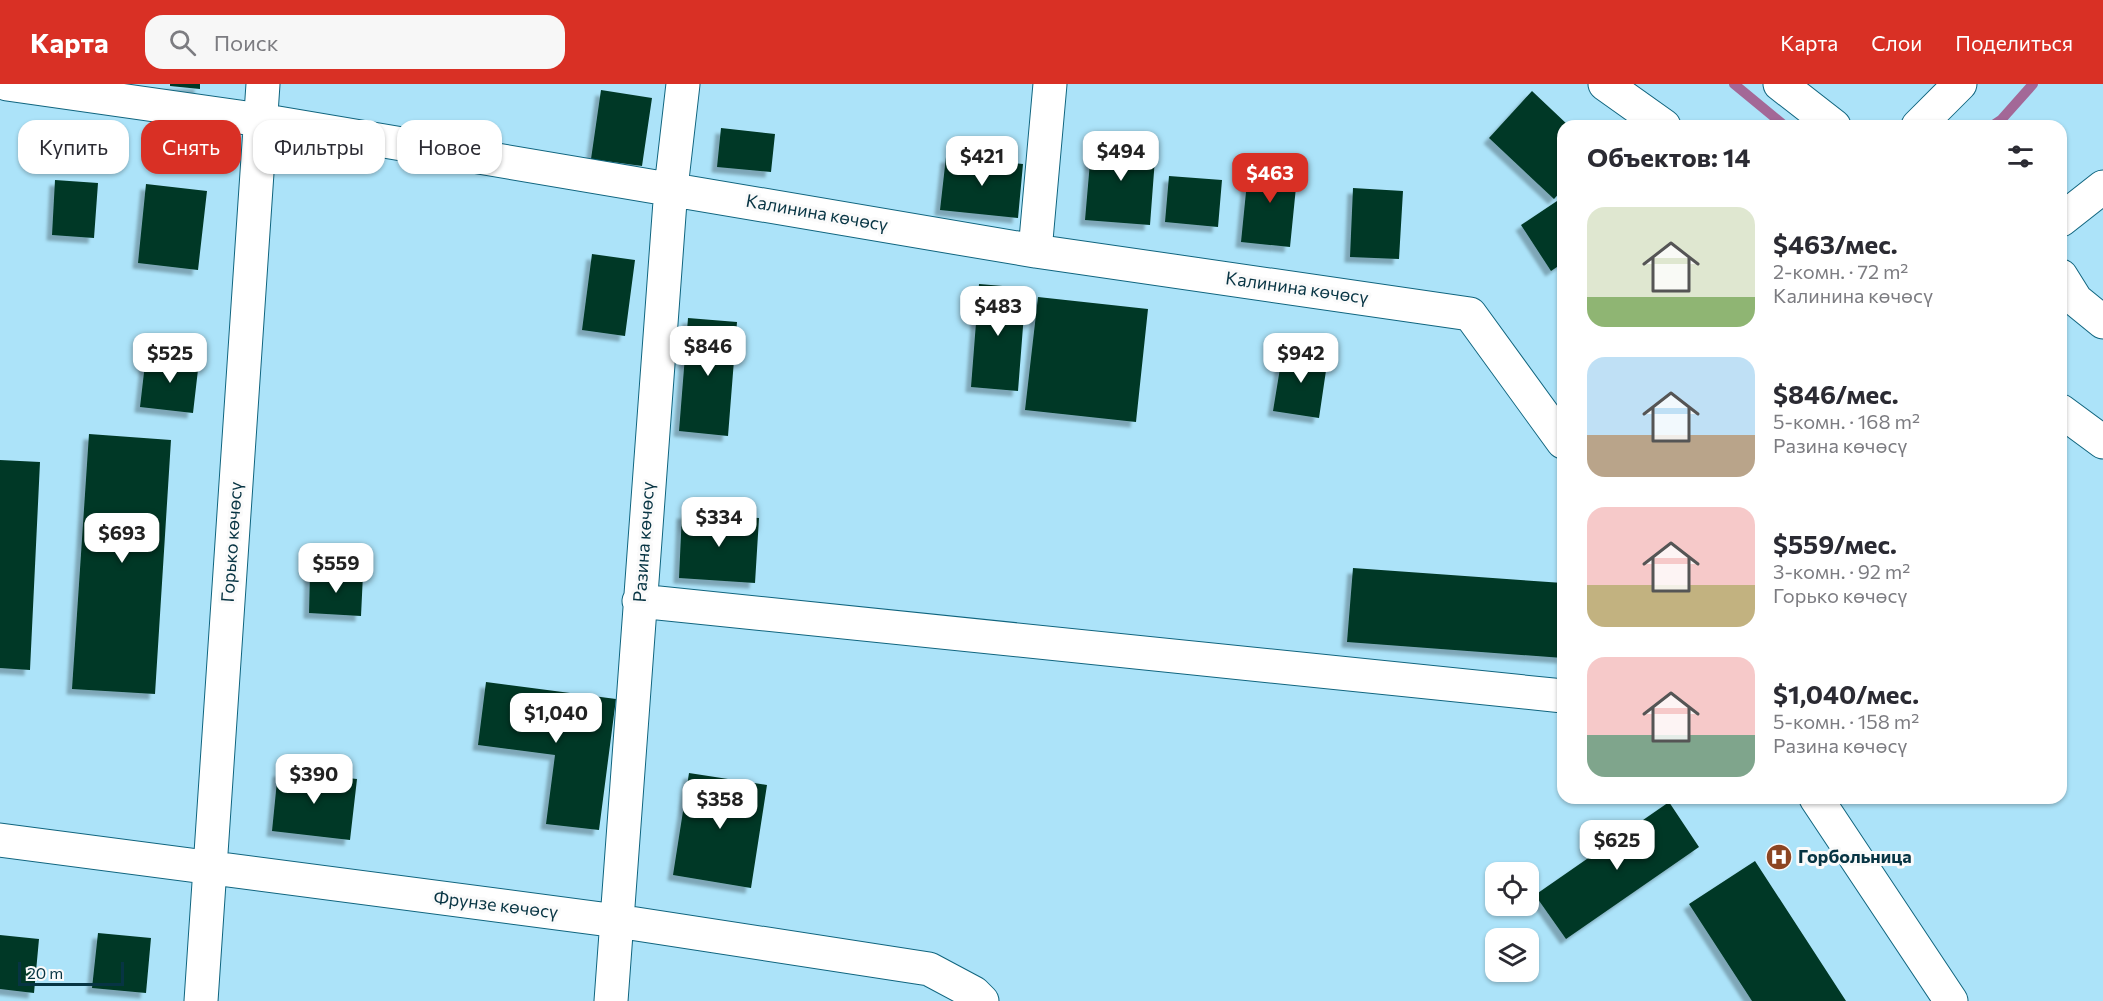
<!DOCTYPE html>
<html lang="ru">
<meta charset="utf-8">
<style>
:root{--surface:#fff;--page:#f7f7f7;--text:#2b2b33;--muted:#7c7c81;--accent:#d93025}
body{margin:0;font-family:Commissioner,sans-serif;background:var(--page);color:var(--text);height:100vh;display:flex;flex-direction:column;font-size:22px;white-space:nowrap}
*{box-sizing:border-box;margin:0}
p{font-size:20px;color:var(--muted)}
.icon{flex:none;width:33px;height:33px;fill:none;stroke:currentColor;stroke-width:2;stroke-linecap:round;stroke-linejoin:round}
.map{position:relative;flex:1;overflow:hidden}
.drawer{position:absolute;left:1557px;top:36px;width:510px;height:684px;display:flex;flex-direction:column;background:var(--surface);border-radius:18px;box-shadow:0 2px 4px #0004}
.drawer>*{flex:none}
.banner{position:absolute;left:18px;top:36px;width:570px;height:54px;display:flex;gap:12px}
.tools{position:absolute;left:1485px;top:778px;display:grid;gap:12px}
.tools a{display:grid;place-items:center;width:54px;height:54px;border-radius:12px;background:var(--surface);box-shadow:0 2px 4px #0004;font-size:30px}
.scale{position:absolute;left:18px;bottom:15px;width:106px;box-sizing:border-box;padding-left:6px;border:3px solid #073443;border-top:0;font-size:16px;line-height:21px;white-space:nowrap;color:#073443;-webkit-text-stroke:4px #fafafa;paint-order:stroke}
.price{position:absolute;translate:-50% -51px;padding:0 14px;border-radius:12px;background:#fff;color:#222;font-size:20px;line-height:39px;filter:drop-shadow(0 2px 3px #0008)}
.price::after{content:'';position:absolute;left:50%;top:36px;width:18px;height:14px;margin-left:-9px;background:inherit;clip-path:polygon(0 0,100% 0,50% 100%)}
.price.on{background:var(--accent);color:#fff}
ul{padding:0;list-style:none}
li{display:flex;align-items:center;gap:18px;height:150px;padding:0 30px}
li span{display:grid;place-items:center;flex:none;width:168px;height:120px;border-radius:18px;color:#555}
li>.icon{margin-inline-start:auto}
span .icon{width:72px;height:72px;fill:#fffc;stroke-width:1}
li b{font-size:26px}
h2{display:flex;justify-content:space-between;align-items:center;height:72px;padding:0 30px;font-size:26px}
.pill{padding:0 21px;border-radius:18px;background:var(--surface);box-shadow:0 2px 4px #0004;font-size:21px;line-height:54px}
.pill.on{background:var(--accent);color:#fff}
header{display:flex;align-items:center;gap:36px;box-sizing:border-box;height:84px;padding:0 30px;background:var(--accent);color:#fff}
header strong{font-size:28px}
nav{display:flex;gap:33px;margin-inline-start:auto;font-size:21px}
.search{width:420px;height:54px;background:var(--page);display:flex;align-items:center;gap:15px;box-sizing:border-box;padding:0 21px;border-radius:18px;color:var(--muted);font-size:22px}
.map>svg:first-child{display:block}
</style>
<header>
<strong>Карта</strong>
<div class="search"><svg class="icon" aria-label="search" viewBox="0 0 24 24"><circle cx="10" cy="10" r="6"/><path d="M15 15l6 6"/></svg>Поиск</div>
<nav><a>Карта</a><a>Слои</a><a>Поделиться</a></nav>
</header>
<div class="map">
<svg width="2103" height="917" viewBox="0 0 2103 917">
<defs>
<filter id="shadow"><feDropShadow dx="-5.5" dy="5.5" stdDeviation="1.5" flood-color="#0004"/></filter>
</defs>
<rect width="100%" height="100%" fill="#ace3f9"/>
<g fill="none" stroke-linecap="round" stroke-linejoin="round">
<path stroke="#a36897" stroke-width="10" d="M1734,0L1785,42
M1992,42L2001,36L2033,0"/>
</g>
<path fill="#003826" filter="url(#shadow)" d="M170,0H200V5L170,2Z
M601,6L652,14L642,82L591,75Z
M1532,7L1569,42H1563V105L1554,115L1489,54Z
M721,44L775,50L771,88L717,83Z
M1092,55L1156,61L1150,141L1085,136Z
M946,73L1023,80L1018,134L940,126Z
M1249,78L1298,83L1290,163L1241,158Z
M1169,92L1222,96L1218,143L1165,138Z
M55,96L98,99L94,154L52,151Z
M146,100L207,107L198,186L138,179Z
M1353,104L1403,107L1399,175L1350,173Z
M1563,113V179L1551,187L1521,141Z
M592,170L635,176L625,252L582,246Z
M979,200L1026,204L1018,307L971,303Z
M1038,213L1148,225L1136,338L1025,326Z
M688,234L737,238L728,352L679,347Z
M1283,266L1328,273L1319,334L1273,327Z
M146,271L199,277L193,329L140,323Z
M89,350L171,356L155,610L72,605Z
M0,376L40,378L30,586L0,584Z
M682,429L759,434L755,499L679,494Z
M1353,484L1563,499V574L1347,558Z
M310,488L363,490L361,532L309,529Z
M486,598L616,615L599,746L546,740L555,671L478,661Z
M278,687L357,695L350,756L272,747Z
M689,689L767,701L751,804L673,791Z
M1669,718L1699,763L1566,855L1535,811Z
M1755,777L1846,917H1752L1689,820Z
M98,849L151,854L146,909L92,904Z
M0,851L39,855L34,909L0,905Z"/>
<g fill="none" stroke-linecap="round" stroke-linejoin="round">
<defs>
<path id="minor" d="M7,0L260,36L1035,167L1470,230L1563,358
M1605,0L1664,42
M1780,0L1834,42
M1918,42L1960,0
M2061,136L2103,103
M1035,167L1050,0
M2061,192L2076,216L2103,238
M2061,327L2103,358
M639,517L1563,612
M1816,714L1951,917
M0,756L617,837L929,885L974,909L982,917
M201,917L263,0
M611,917L671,104L683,0"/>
</defs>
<use href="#minor" stroke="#10657f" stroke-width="35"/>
<use href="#minor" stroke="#fff" stroke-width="33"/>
</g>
<defs>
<symbol id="hospital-disc" viewBox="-11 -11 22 22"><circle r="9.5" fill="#8c4522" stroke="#fafafa"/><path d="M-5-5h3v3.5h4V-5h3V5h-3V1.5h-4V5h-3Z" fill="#fff"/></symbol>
</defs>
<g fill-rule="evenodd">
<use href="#hospital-disc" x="1764" y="758" width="30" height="30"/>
</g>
<g text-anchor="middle" stroke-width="6" stroke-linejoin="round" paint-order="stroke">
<g font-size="18" fill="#073443" stroke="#fafafa">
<text transform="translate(817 129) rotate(10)" y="6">Калинина көчөсү</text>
<text transform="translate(1297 204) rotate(8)" y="6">Калинина көчөсү</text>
<text transform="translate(232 458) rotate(-86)" y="6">Горько көчөсү</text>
<text transform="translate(644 458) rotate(-86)" y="6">Разина көчөсү</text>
<text transform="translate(496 821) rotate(7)" y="6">Фрунзе көчөсү</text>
</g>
<g font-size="18" font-weight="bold" fill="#073443" stroke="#fafafa" text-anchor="start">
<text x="1798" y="779">Горбольница</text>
</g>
</g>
</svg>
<div class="tools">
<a><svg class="icon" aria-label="locate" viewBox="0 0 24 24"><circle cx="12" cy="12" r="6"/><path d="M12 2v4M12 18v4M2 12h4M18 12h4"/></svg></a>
<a><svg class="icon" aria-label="layers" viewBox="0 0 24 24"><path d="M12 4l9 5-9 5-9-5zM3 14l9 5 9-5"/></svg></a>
</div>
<div class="scale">20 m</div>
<b class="price" style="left:1121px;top:98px">$494</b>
<b class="price" style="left:982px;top:103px">$421</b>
<b class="price on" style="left:1270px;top:120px">$463</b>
<b class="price" style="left:998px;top:253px">$483</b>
<b class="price" style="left:708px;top:293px">$846</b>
<b class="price" style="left:170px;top:300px">$525</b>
<b class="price" style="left:1301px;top:300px">$942</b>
<b class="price" style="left:719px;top:464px">$334</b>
<b class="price" style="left:122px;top:480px">$693</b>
<b class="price" style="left:336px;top:510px">$559</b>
<b class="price" style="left:556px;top:660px">$1,040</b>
<b class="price" style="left:314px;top:721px">$390</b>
<b class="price" style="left:720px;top:746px">$358</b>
<b class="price" style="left:1617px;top:787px">$625</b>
<div class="banner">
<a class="pill">Купить</a>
<a class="pill on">Снять</a>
<a class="pill">Фильтры</a>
<a class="pill">Новое</a>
</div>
<section class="drawer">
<h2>Объектов: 14<svg class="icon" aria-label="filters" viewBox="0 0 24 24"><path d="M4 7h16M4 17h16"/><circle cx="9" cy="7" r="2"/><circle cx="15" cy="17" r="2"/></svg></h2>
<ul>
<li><span style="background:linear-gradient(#dfe7d0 75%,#8fb573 0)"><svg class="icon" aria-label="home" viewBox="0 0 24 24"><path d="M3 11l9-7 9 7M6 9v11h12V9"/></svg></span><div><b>$463/мес.</b><p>2-комн. · 72 m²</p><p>Калинина көчөсү</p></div></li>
<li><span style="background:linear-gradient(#bfe0f5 65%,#b9a48a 0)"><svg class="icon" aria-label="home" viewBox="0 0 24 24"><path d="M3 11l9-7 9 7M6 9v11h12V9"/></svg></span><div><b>$846/мес.</b><p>5-комн. · 168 m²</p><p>Разина көчөсү</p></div></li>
<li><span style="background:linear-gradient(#f6c9c9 65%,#c2b280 0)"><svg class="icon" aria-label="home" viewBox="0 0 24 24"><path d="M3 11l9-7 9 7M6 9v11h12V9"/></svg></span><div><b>$559/мес.</b><p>3-комн. · 92 m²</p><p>Горько көчөсү</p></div></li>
<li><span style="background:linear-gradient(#f6c9c9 65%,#7fa58c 0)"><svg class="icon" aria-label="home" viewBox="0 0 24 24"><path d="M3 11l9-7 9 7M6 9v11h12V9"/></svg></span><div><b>$1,040/мес.</b><p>5-комн. · 158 m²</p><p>Разина көчөсү</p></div></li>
</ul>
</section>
</div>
